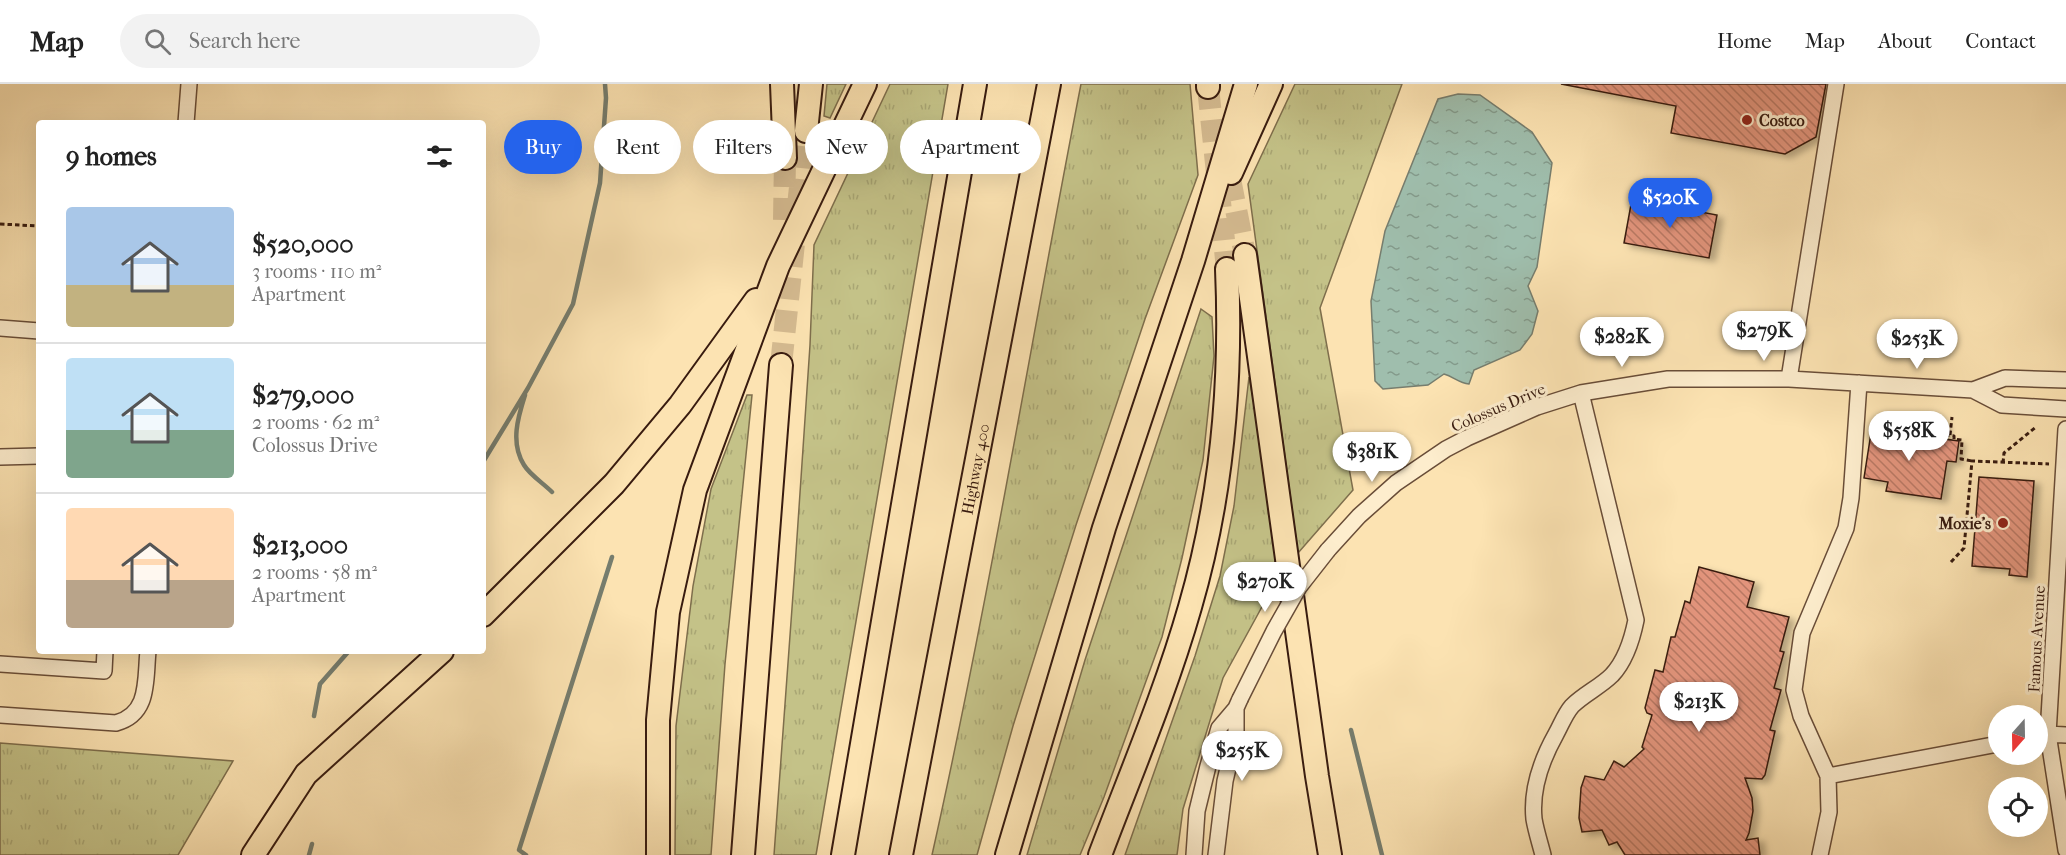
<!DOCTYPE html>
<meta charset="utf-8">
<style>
:root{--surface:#fff;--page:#f2f2f2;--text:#222;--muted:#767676;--line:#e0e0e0;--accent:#2563eb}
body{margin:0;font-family:"IM FELL French Canon",serif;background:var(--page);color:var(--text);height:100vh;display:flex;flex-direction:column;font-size:22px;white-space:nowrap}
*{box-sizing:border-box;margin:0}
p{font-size:20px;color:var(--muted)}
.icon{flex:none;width:33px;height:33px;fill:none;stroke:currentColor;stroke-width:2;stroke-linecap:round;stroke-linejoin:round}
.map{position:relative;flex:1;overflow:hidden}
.sheet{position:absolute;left:36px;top:36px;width:450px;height:534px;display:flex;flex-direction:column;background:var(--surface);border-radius:6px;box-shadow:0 6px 24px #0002}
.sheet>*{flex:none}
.banner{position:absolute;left:504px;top:36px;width:570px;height:54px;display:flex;gap:12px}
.needle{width:39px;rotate:200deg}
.buttons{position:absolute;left:1988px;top:621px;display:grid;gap:12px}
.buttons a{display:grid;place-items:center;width:60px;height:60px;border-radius:50%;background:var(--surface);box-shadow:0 6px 24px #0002;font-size:30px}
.price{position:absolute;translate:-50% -51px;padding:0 14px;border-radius:21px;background:#fff;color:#222;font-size:20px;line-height:39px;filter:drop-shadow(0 2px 3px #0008)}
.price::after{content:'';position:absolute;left:50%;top:36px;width:18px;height:14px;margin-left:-9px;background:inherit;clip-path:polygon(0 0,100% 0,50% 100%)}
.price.active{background:var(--accent);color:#fff}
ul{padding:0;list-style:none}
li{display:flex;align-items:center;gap:18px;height:150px;padding:0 30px}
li+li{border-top:2px solid var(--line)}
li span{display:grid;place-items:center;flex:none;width:168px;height:120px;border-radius:6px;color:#555}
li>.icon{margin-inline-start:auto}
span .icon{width:72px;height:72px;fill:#fffc;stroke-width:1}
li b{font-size:26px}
h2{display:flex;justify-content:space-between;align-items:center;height:72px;padding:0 30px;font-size:26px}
.chip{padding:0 21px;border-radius:27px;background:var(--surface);box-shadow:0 6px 24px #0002;font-size:21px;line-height:54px}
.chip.active{background:var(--accent);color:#fff}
header{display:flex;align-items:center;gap:36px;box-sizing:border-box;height:84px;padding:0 30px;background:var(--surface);border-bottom:2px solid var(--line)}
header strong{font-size:28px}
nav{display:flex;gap:33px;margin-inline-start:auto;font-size:21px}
.search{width:420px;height:54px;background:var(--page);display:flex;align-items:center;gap:15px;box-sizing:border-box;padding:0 21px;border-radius:33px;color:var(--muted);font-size:22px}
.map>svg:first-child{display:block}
</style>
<header>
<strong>Map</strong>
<div class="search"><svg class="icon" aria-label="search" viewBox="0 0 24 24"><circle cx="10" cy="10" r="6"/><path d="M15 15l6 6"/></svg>Search here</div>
<nav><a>Home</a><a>Map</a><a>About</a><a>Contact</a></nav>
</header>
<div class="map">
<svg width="2066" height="771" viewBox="0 0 2066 771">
<defs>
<pattern id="grass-tufts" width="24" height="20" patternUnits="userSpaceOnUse" patternTransform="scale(1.5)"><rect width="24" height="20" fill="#c4c288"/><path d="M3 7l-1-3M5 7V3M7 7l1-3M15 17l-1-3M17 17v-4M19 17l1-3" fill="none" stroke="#a9a674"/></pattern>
<pattern id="water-ripples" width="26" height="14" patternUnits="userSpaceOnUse" patternTransform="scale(1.5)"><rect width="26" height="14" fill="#9fbead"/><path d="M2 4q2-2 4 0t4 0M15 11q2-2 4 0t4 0" fill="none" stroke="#839a8b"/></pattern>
<pattern id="building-back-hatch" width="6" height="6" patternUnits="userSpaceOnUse" patternTransform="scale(1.5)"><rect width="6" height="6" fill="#e2947b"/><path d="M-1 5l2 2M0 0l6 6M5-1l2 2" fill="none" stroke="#b87863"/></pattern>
<filter id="shadow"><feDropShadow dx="6" dy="3.5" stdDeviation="3" flood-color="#0004"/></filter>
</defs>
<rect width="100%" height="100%" fill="#fce3b2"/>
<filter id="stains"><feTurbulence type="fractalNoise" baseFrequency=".00333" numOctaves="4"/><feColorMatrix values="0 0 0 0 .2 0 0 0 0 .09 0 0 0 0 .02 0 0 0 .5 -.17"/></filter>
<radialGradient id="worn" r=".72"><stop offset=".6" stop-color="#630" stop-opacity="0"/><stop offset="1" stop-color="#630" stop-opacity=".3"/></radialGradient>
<path fill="url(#grass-tufts)" stroke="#7e6e4c" stroke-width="1.5" d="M827,0H846L830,34L824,32Z
M890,0H948L816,771H774L795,483L810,261L814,161Z
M1081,0H1190L1198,91L1145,235L1076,441L1013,642L977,771H932C989,516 1031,257 1081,0Z
M1295,0H1402L1320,224L1353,406L1298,469L1248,100Z
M1201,225L1212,233L1214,272L1203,376L1182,474L1162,553L1104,713L1080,771H1027L1085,576Z
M1249,293L1257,335L1275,462V499L1223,594L1183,725L1177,771H1125L1195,572L1220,492L1234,422Z
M747,311H752L725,580L711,771H675L676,642L693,502L711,405Z
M0,659L233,677L178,771H0Z"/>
<path fill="url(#water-ripples)" stroke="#767d6e" stroke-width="1.5" d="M1458,10L1480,11L1532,48L1552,79L1537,183L1528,202L1538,227L1532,250L1520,266L1474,286L1469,300C1459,299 1454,293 1444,290L1428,301L1383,305L1375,297L1371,217L1385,147L1438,15Z"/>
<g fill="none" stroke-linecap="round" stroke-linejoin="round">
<path stroke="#767d6e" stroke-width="4.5" d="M525,311C518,333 510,359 524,381C530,391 543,399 552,408
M483,378L528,304L573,220L600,99L606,14L605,0
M314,632L320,600L349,567
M1351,646L1382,771
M309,771L312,760
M526,771L519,766L612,473"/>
</g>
<path fill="url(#building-back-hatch)" stroke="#381b0f" stroke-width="1.5" filter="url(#shadow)" d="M1561,0H1826L1816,53L1785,70L1671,49L1676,22Z
M1632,115L1717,131L1709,174L1624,159Z
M1880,337L1892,338L1891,348L1959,357L1956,378L1947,377L1941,415L1886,407L1888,398L1864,394L1871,349L1878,350Z
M1979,393L2034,397L2027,493L2009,491L2010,485L1972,482Z
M1699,483L1754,498L1747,523L1789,533L1780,567L1784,568L1774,604L1781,606L1770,646L1775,647L1765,691L1762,695L1745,694L1752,714L1753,727L1749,749L1746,756L1758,754L1760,771H1625L1617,758L1609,761L1602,746L1582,748L1579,734L1581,704L1585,692L1604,696L1614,677L1624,683L1644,665L1642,663L1652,631L1647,629L1645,624L1655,586L1663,588L1671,553H1675L1685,517L1690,519Z"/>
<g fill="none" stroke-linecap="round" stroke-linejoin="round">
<path stroke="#d5bb91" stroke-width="22" stroke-dasharray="22 11" stroke-linecap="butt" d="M1208,3L1227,185
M1230,95L1245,171
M784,136L785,74
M781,281L806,47"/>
<defs>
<path id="minor" d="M186,39L189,0
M0,244L39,247
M1789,295L1836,0
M1973,306L2005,294L2066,296
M2066,345L2048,650L2066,766
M0,373L39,372
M1328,466L1359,432L1396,399L1446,365L1467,354L1537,323L1581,309L1668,295H1789L1973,306L2002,321L2066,325
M0,580L104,587L105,567
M0,631L116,639C150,630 145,596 148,567
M2037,652L2048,650L2066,651
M1828,692L1998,660
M1194,771L1197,727L1208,682L1219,644L1236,624L1240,615
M1216,771L1225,697L1236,650V624
M1543,771C1540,759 1536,747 1534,735C1531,706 1542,675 1556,650C1561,641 1565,630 1572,622C1584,610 1600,603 1612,591C1626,576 1632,556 1636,536L1581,309
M1820,771L1829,728L1828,692L1801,632L1794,606L1802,549L1846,444L1851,414L1859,299"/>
<g id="highway">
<path d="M782,0L785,74"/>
<path d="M1208,0V3"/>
<path d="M806,47L811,0"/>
<path d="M1231,89L1271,0"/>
<path d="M1245,171L1317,692L1330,771"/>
<path d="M483,531L614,400L680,321L756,216"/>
<path d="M253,771L306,690L442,567"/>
<path d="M658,771V636L668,528L695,406L778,182L865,0"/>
<path d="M743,771L781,281"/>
<path d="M843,771L975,0"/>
<path id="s1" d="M901,771L1049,0"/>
<path d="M1007,771L1104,444L1193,177L1246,0"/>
<path d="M1100,771C1131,689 1166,607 1190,523C1222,413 1232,299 1227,185"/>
</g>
</defs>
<use href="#minor" stroke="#694d38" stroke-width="18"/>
<use href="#highway" stroke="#381b0f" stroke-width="26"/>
<path stroke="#381b0f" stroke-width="3" stroke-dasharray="4.5 3" stroke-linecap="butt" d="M0,140L39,142
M1897,328L1895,345L1954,352V355L1962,356L1961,375L1972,377
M1925,348L1927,331
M1950,351L1952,333
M2003,379L2004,369L2036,343
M1951,478L1964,464L1972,377L2049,380"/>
<use href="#minor" stroke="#fdedcd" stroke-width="15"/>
<use href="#highway" stroke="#fce3b2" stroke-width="22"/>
<defs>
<path id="minor-bridge" d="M1240,615L1274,547L1299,503L1328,466"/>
</defs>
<use href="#minor-bridge" stroke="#694d38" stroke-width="18" stroke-linecap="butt"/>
<use href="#minor-bridge" stroke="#fdedcd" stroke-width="15"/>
</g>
<g fill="#8f2418" stroke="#fdedcd" stroke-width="2">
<circle cx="1747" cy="36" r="6"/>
<circle cx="2003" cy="439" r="6"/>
</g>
<g text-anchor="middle" stroke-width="6" stroke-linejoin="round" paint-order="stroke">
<g font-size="16" font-weight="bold" fill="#381b0f" stroke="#fdedcd" text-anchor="start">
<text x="1759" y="42">Costco</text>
<text x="1991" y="445" text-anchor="end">Moxie's</text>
</g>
<g font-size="16" fill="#381b0f" stroke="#fdedcd">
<text transform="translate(1498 323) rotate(-23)" y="6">Colossus Drive</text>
<text dy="6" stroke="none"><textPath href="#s1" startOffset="393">Highway 400</textPath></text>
<text transform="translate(2036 555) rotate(-87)" y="6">Famous Avenue</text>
</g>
</g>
<rect width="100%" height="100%" filter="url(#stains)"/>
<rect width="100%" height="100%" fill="url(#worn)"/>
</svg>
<div class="buttons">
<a><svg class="needle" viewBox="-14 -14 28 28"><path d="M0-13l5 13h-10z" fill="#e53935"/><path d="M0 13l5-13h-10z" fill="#767676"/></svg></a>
<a><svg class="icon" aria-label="locate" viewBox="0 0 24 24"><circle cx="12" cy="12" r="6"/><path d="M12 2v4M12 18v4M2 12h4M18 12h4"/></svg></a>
</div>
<b class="price active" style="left:1670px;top:145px">$520K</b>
<b class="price" style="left:1764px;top:278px">$279K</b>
<b class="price" style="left:1622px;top:284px">$282K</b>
<b class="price" style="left:1917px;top:286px">$253K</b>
<b class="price" style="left:1909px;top:378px">$558K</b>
<b class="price" style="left:1372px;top:399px">$381K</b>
<b class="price" style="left:1265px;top:529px">$270K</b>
<b class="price" style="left:1699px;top:649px">$213K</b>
<b class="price" style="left:1242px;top:698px">$255K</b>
<div class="banner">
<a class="chip active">Buy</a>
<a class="chip">Rent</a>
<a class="chip">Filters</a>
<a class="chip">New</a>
<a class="chip">Apartment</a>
</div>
<section class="sheet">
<h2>9 homes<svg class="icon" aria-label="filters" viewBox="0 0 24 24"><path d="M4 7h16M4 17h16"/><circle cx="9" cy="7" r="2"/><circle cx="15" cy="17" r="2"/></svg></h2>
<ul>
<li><span style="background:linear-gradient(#a9c7e8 65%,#c2b280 0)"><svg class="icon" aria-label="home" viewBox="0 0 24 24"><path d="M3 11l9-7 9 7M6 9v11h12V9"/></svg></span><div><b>$520,000</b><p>3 rooms · 110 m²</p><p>Apartment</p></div></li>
<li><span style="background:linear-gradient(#bfe0f5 60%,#7fa58c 0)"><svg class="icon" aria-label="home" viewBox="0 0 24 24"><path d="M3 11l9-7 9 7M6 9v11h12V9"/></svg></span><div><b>$279,000</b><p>2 rooms · 62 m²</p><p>Colossus Drive</p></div></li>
<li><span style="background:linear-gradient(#ffd9b3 60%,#b9a48a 0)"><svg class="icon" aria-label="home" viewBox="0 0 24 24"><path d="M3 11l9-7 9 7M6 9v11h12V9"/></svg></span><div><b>$213,000</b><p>2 rooms · 58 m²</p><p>Apartment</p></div></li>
</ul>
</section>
</div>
